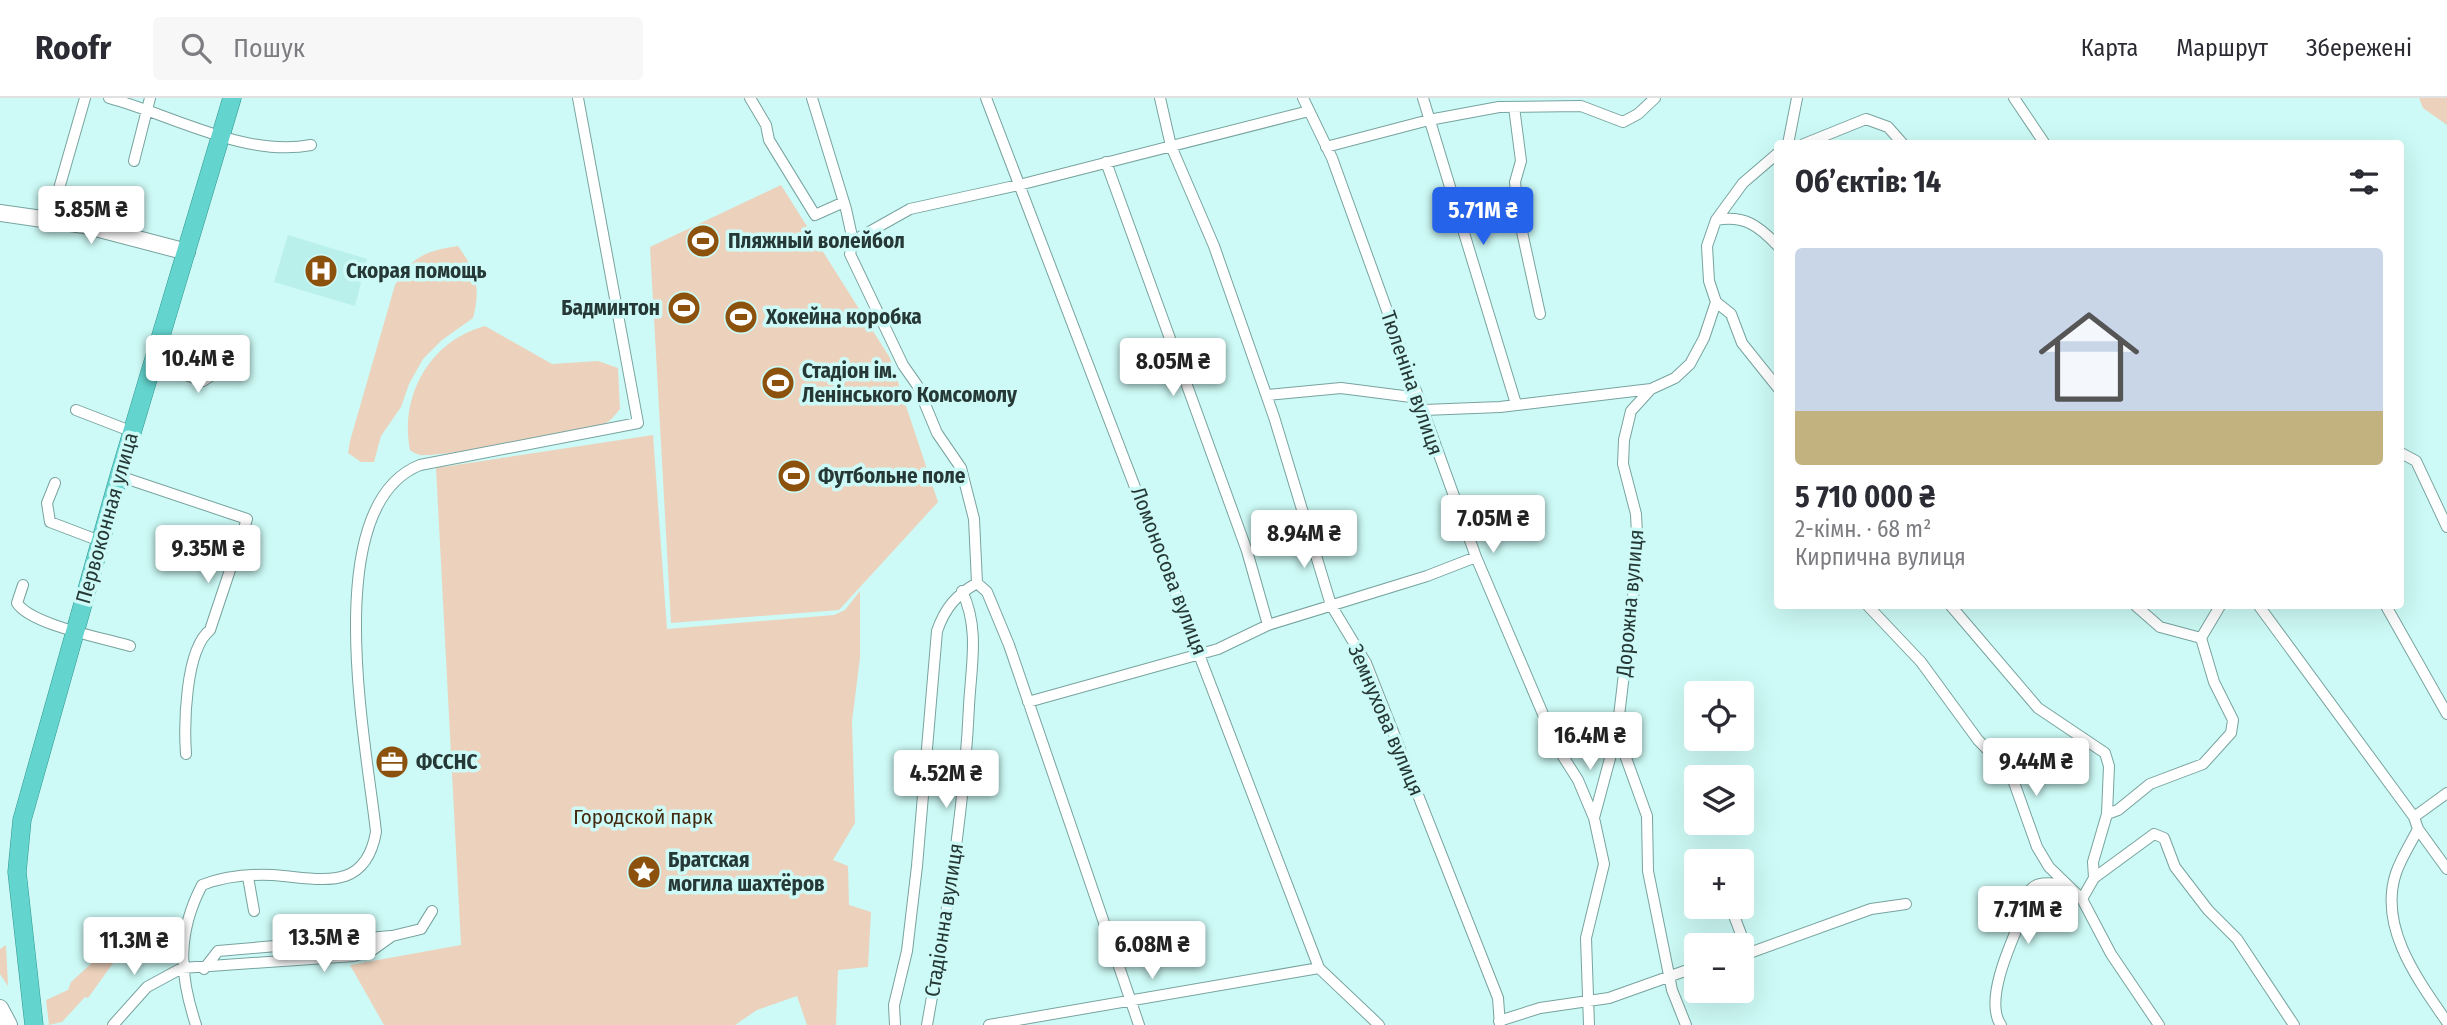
<!DOCTYPE html>
<html lang="uk">
<meta charset="utf-8">
<style>
:root{--surface:#fff;--page:#f7f7f7;--text:#2b2b33;--muted:#7c7c81;--line:#e1e1e2;--accent:#2563eb}
body{margin:0;font-family:"Fira Sans Condensed",sans-serif;background:var(--page);color:var(--text);height:100vh;display:flex;flex-direction:column;font-size:26px;white-space:nowrap}
*{box-sizing:border-box;margin:0}
p{font-size:23px;color:var(--muted)}
.icon{flex:none;width:38px;height:38px;fill:none;stroke:currentColor;stroke-width:2;stroke-linecap:round;stroke-linejoin:round}
.map{position:relative;flex:1;overflow:hidden}
.panel{position:absolute;left:1774px;top:42px;width:630px;height:469px;display:flex;flex-direction:column;background:var(--surface);border-radius:7px;box-shadow:0 7px 28px #0002}
.panel>*{flex:none}
.controls{position:absolute;left:1684px;top:583px;display:grid;gap:14px}
.controls a{display:grid;place-items:center;width:70px;height:70px;border-radius:7px;background:var(--surface);box-shadow:0 7px 28px #0002;font-size:35px}
.price{position:absolute;translate:-50% -60px;padding:0 16px;border-radius:7px;background:#fff;color:#222;font-size:23px;line-height:46px;filter:drop-shadow(0 2px 4px #0008)}
.price::after{content:'';position:absolute;left:50%;top:42px;width:21px;height:16px;margin-left:-10px;background:inherit;clip-path:polygon(0 0,100% 0,50% 100%)}
.price.active{background:var(--accent);color:#fff}
ul{padding:0;list-style:none}
li{display:grid;align-content:center;gap:14px;height:371px;padding:0 21px}
li+li{border-top:2px solid var(--line)}
li span{display:grid;place-items:center;height:217px;border-radius:7px;color:#555}
li>.icon{margin-inline-start:auto}
span .icon{width:126px;height:126px;fill:#fffc;stroke-width:1}
li b{font-size:30px}
h2{display:flex;justify-content:space-between;align-items:center;height:84px;padding:0 21px;font-size:30px}
header{display:flex;align-items:center;gap:42px;box-sizing:border-box;height:98px;padding:0 35px;background:var(--surface);border-bottom:2px solid var(--line)}
header strong{font-size:33px}
nav{display:flex;gap:38px;margin-inline-start:auto;font-size:24px}
.search{width:490px;height:63px;background:var(--page);display:flex;align-items:center;gap:18px;box-sizing:border-box;padding:0 24px;border-radius:7px;color:var(--muted);font-size:26px}
.map>svg:first-child{display:block}
</style>
<header>
<strong>Roofr</strong>
<div class="search"><svg class="icon" aria-label="search" viewBox="0 0 24 24"><circle cx="10" cy="10" r="6"/><path d="M15 15l6 6"/></svg>Пошук</div>
<nav><a>Карта</a><a>Маршрут</a><a>Збережені</a></nav>
</header>
<div class="map">
<svg width="2447" height="927" viewBox="0 0 2447 927">
<rect width="100%" height="100%" fill="#cdfaf6"/>
<path fill="#baf0eb" d="M288,137L367,161L355,208L274,184Z"/>
<path fill="#ecd2bc" d="M2419,0H2447V27L2423,10Z
M781,87L890,260L938,404L839,512L671,525L650,149Z
M458,148C476,173 481,190 473,220L442,242L423,261L409,286L401,309L381,338L374,364H361L348,355L350,343L395,187C412,158 426,153 458,148Z
M485,228L552,266L598,263L618,270L620,311C615,317 611,323 604,326C586,334 436,360 420,357C416,356 413,354 410,352C399,297 431,242 485,228Z
M653,337L667,531L834,517L845,512L860,493V560L852,623L855,725L833,762L848,768L849,807L871,814L868,869L838,872L836,927H807L797,898L757,912L735,927H384L350,867L461,847L436,370Z
M123,819L133,830L124,850L88,900L85,899L62,924L49,927L46,902L68,892L71,884L94,863L119,820Z
M6,847L8,888L0,876V851Z"/>
<g fill="none" stroke-linecap="round" stroke-linejoin="round">
<defs>
<path id="minor" d="M109,0C172,17 246,60 311,47
M750,0L766,27L769,42L815,117L844,104
M812,0L846,111L853,143L850,156L903,267L917,287L937,335L961,370L974,421L977,485
M986,0L1319,870L1379,927
M1160,0L1171,48L1214,148L1274,319L1331,507L1366,565L1498,900L1500,927
M1303,0L1332,60L1476,459L1557,649L1578,682L1594,720L1604,766L1586,840L1589,927
M1423,0L1516,306
M2014,0L2045,46
M1514,9L1521,63L1515,84L1519,120L1540,216
M1788,46L1797,0
M1804,46L1866,21L1888,29L1903,46
M1326,49L1429,22L1499,9L1581,8L1623,24L1638,16L1655,0
M134,63L150,0
M1106,64L1247,453L1268,527
M50,122L85,0
M1716,122C1744,117 1758,127 1778,148
M853,143L910,111L1019,87L1309,13
M1716,204L1731,216L1742,245L1778,290
M153,265L203,283L212,277L226,257
M1651,291L1631,313L1624,342L1623,366L1636,416L1638,457L1617,635L1647,718L1648,773L1672,892L1686,927
M1267,297L1341,290L1419,300
M76,312L133,334
M1424,312L1500,309L1651,291L1675,280L1690,266L1704,240L1716,204L1709,183L1707,148L1716,122L1743,85L1778,55
M2401,355L2416,363L2447,429
M119,378L247,421L210,532C185,552 184,627 186,656
M55,385L47,405L50,424L100,443
M23,487L17,505C31,527 104,540 130,548
M1868,508L1921,564L1978,642L2011,676L2037,749L2049,769L2082,801L2111,856L2159,927
M1951,508L2038,610L2105,655L2109,668L2107,716
M2136,508L2160,529L2201,540
M2259,508L2414,719L2418,731L2447,771
M2386,508L2447,616
M1028,604L1218,551L1268,527L1427,478L1476,459
M2414,719L2447,695
M1594,720L1616,638
M2418,731C2411,745 2401,760 2396,775C2378,829 2418,882 2447,924
M248,779L254,813
M2094,780L2154,736L2164,740L2175,769L2208,812L2237,841L2294,927
M2082,801L2094,780L2093,764L2107,716L2118,712L2150,686L2203,666L2231,635L2233,622L2214,584L2201,540L2220,508
M1731,810L1749,857
M1741,858L1871,811L1906,806
M204,871L218,853L391,838
M1499,923L1540,910L1609,900L1696,869
M113,927L147,889L182,870L354,858L371,853L392,838L421,831L432,813
M196,927C179,876 177,835 202,787C223,779 249,776 272,777C319,780 365,796 376,734C367,649 317,408 420,367L638,325L578,0
M895,927L894,907L907,853L917,768L937,533C945,510 956,497 977,485L987,494L1009,547L1139,927
M927,927C946,821 964,716 969,608C971,568 980,531 962,493
M989,927L1319,870
M2001,927C1982,901 2016,834 2027,807C2026,781 2048,784 2067,787"/>
<path id="secondary" d="M0,115L84,127L187,154
M0,910L9,927"/>
<path id="trunk" d="M34,927L17,774L22,722L119,378L232,0"/>
</defs>
<use href="#minor" stroke="#78a39f" stroke-width="12"/>
<use href="#secondary" stroke="#78a39f" stroke-width="18"/>
<use href="#trunk" stroke="#349690" stroke-width="19"/>
<use href="#minor" stroke="#fff" stroke-width="10"/>
<use href="#secondary" stroke="#fff" stroke-width="16"/>
<use href="#trunk" stroke="#63d4ce" stroke-width="18"/>
</g>
<defs>
<symbol id="stadium-disc" viewBox="-11 -11 22 22"><circle r="9.5" fill="#8c510d" stroke="#cdfaf6"/><path d="M0-5a6.5 5 0 1 0 0 10a6.5 5 0 1 0 0-10ZM-3.5-1.8h7v3.6h-7Z" fill="#fff"/></symbol>
<symbol id="hospital-disc" viewBox="-11 -11 22 22"><circle r="9.5" fill="#8c510d" stroke="#cdfaf6"/><path d="M-5-5h3v3.5h4V-5h3V5h-3V1.5h-4V5h-3Z" fill="#fff"/></symbol>
<symbol id="office-disc" viewBox="-11 -11 22 22"><circle r="9.5" fill="#8c510d" stroke="#cdfaf6"/><path d="M-6-3h4V-5.5h4V-3h4V5H-6ZM-1-4.5V-3h2v-1.5ZM-6 0V1H6V0Z" fill="#fff"/></symbol>
<symbol id="sight-disc" viewBox="-11 -11 22 22"><circle r="9.5" fill="#8c510d" stroke="#cdfaf6"/><path d="M0-6L1.8-2.2L6-1.7L2.9 1.2L3.7 5.4L0 3.3L-3.7 5.4L-2.9 1.2L-6-1.7L-1.8-2.2Z" fill="#fff"/></symbol>
</defs>
<g fill-rule="evenodd">
<use href="#stadium-disc" x="684" y="124" width="38" height="38"/>
<use href="#hospital-disc" x="302" y="154" width="38" height="38"/>
<use href="#stadium-disc" x="665" y="191" width="38" height="38"/>
<use href="#stadium-disc" x="722" y="200" width="38" height="38"/>
<use href="#stadium-disc" x="759" y="266" width="38" height="38"/>
<use href="#stadium-disc" x="775" y="359" width="38" height="38"/>
<use href="#office-disc" x="373" y="645" width="38" height="38"/>
<use href="#sight-disc" x="625" y="755" width="38" height="38"/>
</g>
<g text-anchor="middle" stroke-width="7" stroke-linejoin="round" paint-order="stroke">
<g font-size="21" font-weight="bold" fill="#263836" stroke="#cdfaf6" text-anchor="start">
<text x="728" y="150">Пляжный волейбол</text>
<text x="346" y="180">Скорая помощь</text>
<text x="660" y="217" text-anchor="end">Бадминтон</text>
<text x="766" y="226">Хокейна коробка</text>
<text x="802" y="280">Стадіон ім.<tspan x="802" dy="24">Ленінського Комсомолу</tspan></text>
<text x="818" y="385">Футбольне поле</text>
<text x="416" y="671">ФССНС</text>
<text x="668" y="769">Братская<tspan x="668" dy="24">могила шахтёров</tspan></text>
</g>
<g font-size="21" fill="#263836" stroke="#cdfaf6">
<text transform="translate(1412 285) rotate(71)" y="7">Тюленіна вулиця</text>
<text transform="translate(107 420) rotate(-74)" y="7">Первоконная улица</text>
<text transform="translate(1169 473) rotate(69)" y="7">Ломоносова вулиця</text>
<text transform="translate(1630 505) rotate(-85)" y="7">Дорожна вулиця</text>
<text transform="translate(1386 622) rotate(67)" y="7">Земнухова вулиця</text>
<text transform="translate(944 822) rotate(-81)" y="7">Стадіонна вулиця</text>
</g>
<g font-size="21" fill="#43280d" stroke="#cdfaf6">
<text x="643" y="726">Городской парк</text>
</g>
</g>
</svg>
<div class="controls">
<a><svg class="icon" aria-label="locate" viewBox="0 0 24 24"><circle cx="12" cy="12" r="6"/><path d="M12 2v4M12 18v4M2 12h4M18 12h4"/></svg></a>
<a><svg class="icon" aria-label="layers" viewBox="0 0 24 24"><path d="M12 4l9 5-9 5-9-5zM3 14l9 5 9-5"/></svg></a>
<a>+</a>
<a>−</a>
</div>
<b class="price" style="left:91px;top:148px">5.85M ₴</b>
<b class="price active" style="left:1483px;top:149px">5.71M ₴</b>
<b class="price" style="left:198px;top:297px">10.4M ₴</b>
<b class="price" style="left:1173px;top:300px">8.05M ₴</b>
<b class="price" style="left:1493px;top:457px">7.05M ₴</b>
<b class="price" style="left:1304px;top:472px">8.94M ₴</b>
<b class="price" style="left:208px;top:487px">9.35M ₴</b>
<b class="price" style="left:1590px;top:674px">16.4M ₴</b>
<b class="price" style="left:2036px;top:700px">9.44M ₴</b>
<b class="price" style="left:946px;top:712px">4.52M ₴</b>
<b class="price" style="left:2028px;top:848px">7.71M ₴</b>
<b class="price" style="left:324px;top:876px">13.5M ₴</b>
<b class="price" style="left:134px;top:879px">11.3M ₴</b>
<b class="price" style="left:1152px;top:883px">6.08M ₴</b>
<section class="panel">
<h2>Об’єктів: 14<svg class="icon" aria-label="filters" viewBox="0 0 24 24"><path d="M4 7h16M4 17h16"/><circle cx="9" cy="7" r="2"/><circle cx="15" cy="17" r="2"/></svg></h2>
<ul>
<li><span style="background:linear-gradient(#c9d6e8 75%,#c2b280 0)"><svg class="icon" aria-label="home" viewBox="0 0 24 24"><path d="M3 11l9-7 9 7M6 9v11h12V9"/></svg></span><div><b>5 710 000 ₴</b><p>2-кімн. · 68 m²</p><p>Кирпична вулиця</p></div></li>
</ul>
</section>
</div>
